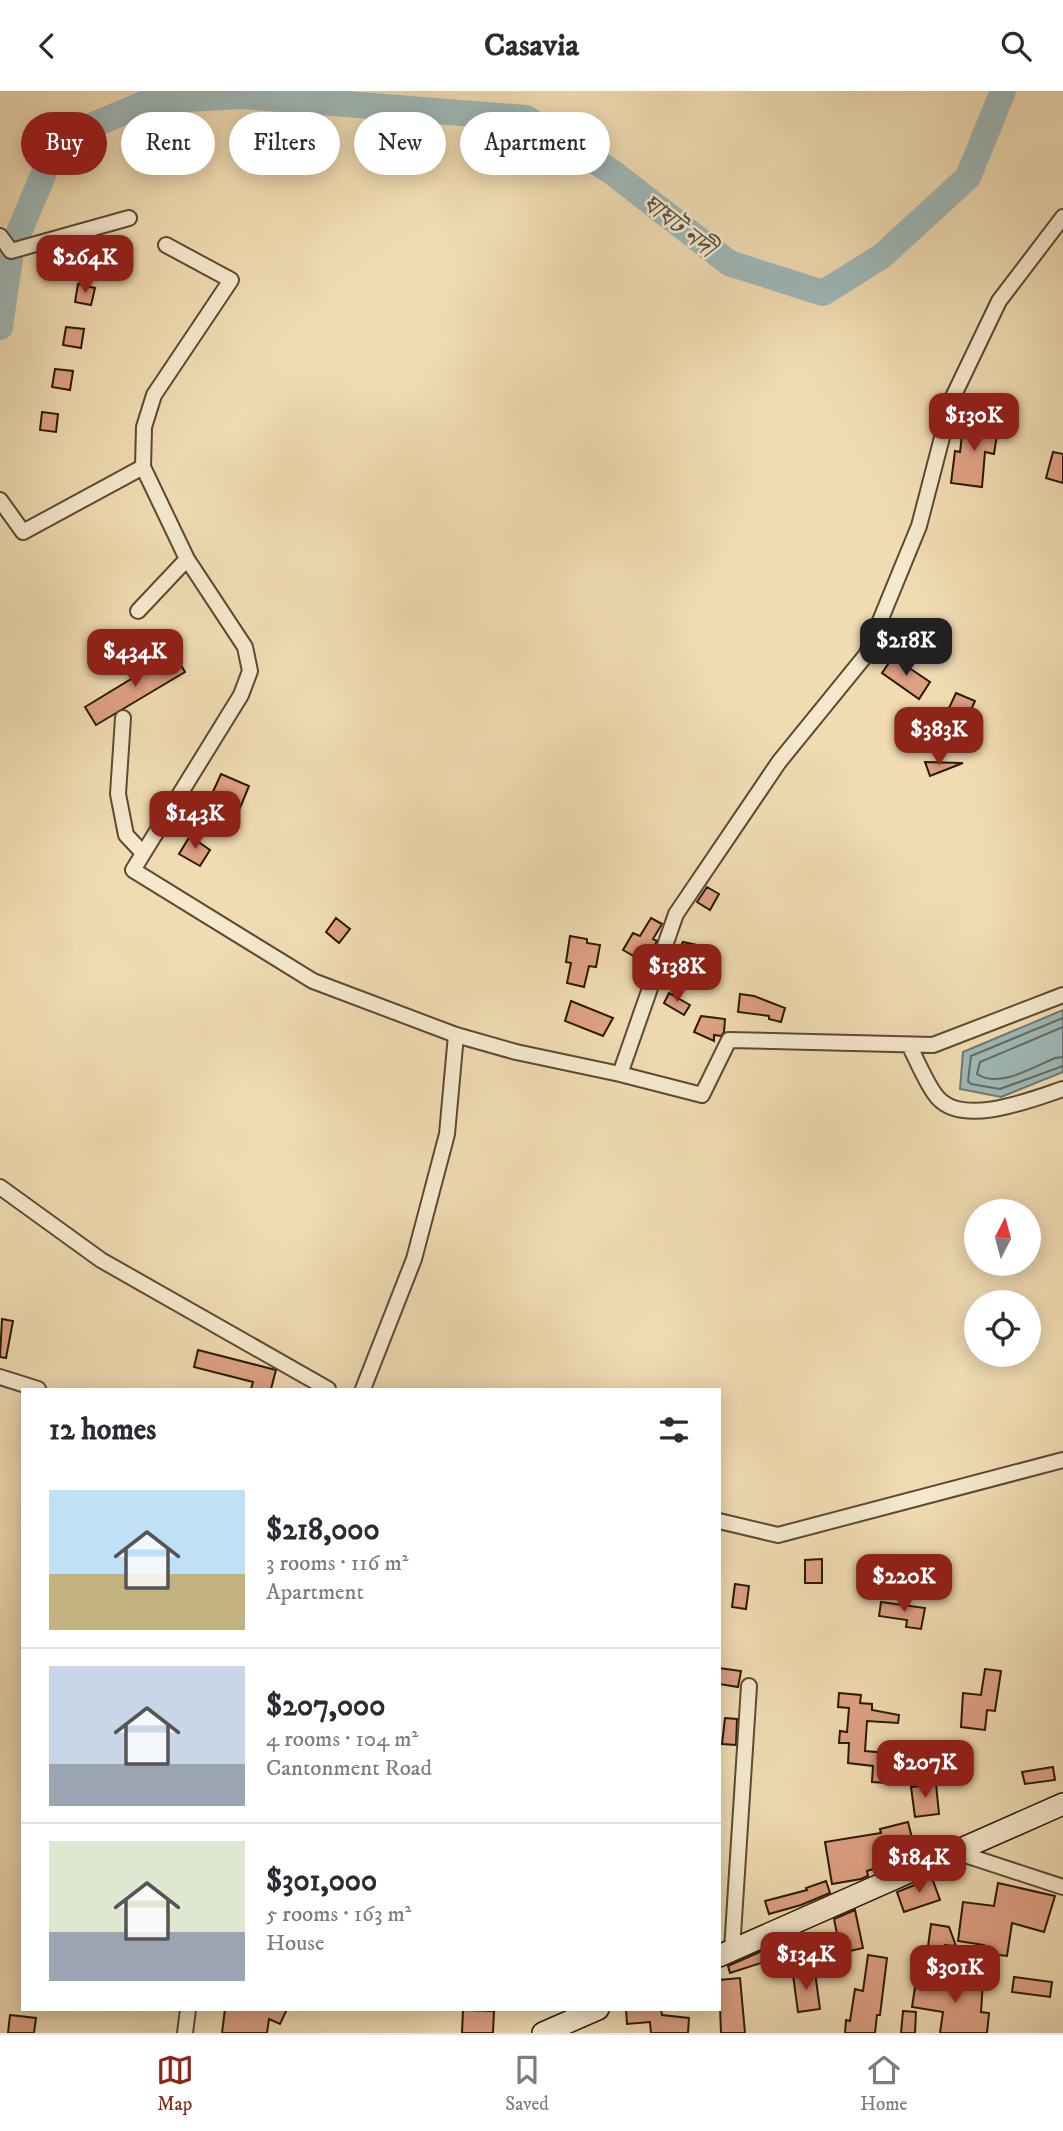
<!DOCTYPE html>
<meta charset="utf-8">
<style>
:root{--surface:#fff;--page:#f2f2f3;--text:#2b2b33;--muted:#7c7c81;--line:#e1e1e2;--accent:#8f2418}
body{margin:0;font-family:"IM FELL DW Pica","Noto Serif Bengali",serif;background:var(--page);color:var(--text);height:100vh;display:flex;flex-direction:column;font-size:26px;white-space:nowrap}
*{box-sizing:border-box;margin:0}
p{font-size:23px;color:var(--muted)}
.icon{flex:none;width:38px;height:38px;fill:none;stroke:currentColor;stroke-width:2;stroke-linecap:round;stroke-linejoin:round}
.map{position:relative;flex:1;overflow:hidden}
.panel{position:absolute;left:21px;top:1297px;width:700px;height:623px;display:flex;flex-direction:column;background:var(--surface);border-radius:0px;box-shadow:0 4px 18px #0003}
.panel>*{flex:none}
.guide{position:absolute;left:21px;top:21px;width:700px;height:63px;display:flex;gap:14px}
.needle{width:46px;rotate:6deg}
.fabs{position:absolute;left:964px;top:1108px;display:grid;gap:14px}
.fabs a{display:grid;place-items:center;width:77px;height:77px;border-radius:50%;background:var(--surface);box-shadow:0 4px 18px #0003;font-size:35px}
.price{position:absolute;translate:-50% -60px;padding:0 16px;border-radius:14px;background:var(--accent);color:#fff;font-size:23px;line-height:46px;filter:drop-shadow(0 2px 4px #0008)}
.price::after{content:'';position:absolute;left:50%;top:42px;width:21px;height:16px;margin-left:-10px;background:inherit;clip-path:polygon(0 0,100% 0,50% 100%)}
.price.selected{background:#222;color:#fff}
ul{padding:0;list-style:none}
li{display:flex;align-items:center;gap:21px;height:175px;padding:0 28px}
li+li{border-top:2px solid var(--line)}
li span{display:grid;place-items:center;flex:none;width:196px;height:140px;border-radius:0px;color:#555}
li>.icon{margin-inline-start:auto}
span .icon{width:84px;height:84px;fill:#fffc;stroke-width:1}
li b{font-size:30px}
h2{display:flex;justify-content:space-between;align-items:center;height:84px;padding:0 28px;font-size:30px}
.chip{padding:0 24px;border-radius:32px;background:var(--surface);box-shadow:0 4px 18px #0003;font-size:24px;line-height:63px}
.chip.selected{background:var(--accent);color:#fff}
header{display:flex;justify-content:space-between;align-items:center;height:91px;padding:0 28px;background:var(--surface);font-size:32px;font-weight:700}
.dock{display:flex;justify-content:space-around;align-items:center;height:98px;border-top:2px solid var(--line);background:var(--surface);font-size:19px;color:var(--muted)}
.dock a{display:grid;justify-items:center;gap:4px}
.dock .selected{color:var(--accent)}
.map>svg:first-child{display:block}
</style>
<header><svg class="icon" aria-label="back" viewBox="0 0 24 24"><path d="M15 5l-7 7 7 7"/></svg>Casavia<svg class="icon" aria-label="search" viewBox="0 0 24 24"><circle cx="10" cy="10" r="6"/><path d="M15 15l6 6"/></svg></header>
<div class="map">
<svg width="1063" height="1942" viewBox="0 0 1063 1942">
<rect width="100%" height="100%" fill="#f0dbb2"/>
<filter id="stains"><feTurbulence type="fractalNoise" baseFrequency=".00286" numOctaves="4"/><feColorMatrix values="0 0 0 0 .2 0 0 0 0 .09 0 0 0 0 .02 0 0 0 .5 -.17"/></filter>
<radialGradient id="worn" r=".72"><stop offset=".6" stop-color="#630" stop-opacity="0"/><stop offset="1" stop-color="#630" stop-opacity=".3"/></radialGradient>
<path fill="#9eb8b7" stroke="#707970" stroke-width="2" d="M1063,919V981L1001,1006L960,998L963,961Z"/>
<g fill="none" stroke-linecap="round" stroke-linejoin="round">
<path stroke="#64695e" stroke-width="2" d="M1063,927L971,965L968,990L971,993L1000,998L1063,975
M1063,936L980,971L977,983C999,998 1033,976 1055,967L1063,966"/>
<path stroke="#9eb8b7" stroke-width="26" d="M0,236L11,160L58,49L150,10L243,5L526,27L612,81L729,172L823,202L882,165L968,86L1003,0"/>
</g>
<path fill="#dea184" stroke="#2a1a06" stroke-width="2" d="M78,193L95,197L91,214L75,211Z
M66,236L84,238L81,257L63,254Z
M55,278L73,280L70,299L52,296Z
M42,321L58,323L56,341L40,339Z
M971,327L999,331L994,363L985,361L982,396L951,392L955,360L960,361L962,344H968Z
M1053,361L1063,363V392L1046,387Z
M174,562L185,581L96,634L85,616Z
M893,566L930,591L919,608L882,582Z
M956,602L975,610L962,639L943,630Z
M925,671L962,672H963L930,685Z
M221,683L249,695L240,717L211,705Z
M190,745L210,759L200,775L179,763Z
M707,796L719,803L710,819L697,811Z
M336,827L350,838L339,852L326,841Z
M651,827L662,833L653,848L657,850L646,872L623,859L633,842L640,845Z
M570,845L587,848V852L600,854L596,876L589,875L584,896L567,892L571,872L566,871Z
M683,851L702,855L699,871L695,870L682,893L666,884Z
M669,902L690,914L684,924L664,912Z
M740,903L754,905L785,917L781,931L769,928V925L738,921Z
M571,910L613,927L603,945L565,930Z
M701,925L725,928L724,941L721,945L714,944V950L694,941Z
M2,1228L13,1230L6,1267L0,1266Z
M198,1259L276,1279L271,1298H251L253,1291L194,1276Z
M822,1468V1492H805V1469Z
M735,1493L749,1495L746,1518L732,1516Z
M881,1511L925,1517L921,1538L906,1536L907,1529L879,1525Z
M719,1577L741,1580L738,1596L719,1593Z
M985,1578L1001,1580L995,1620L987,1619L985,1639L961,1636L963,1602L981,1604Z
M839,1602L861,1604L860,1612L872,1613V1619L899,1624L898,1632L867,1630L865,1660L888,1662L887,1692L872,1691L873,1675L848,1672L849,1652H839L840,1640L847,1641L849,1617L838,1616Z
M725,1627L737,1628L736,1654L722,1653Z
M1053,1676L1055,1689L1025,1693L1022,1681Z
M936,1693L939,1723L915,1726L911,1696Z
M908,1731L913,1751L933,1745L936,1755L906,1768L867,1780L868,1785L861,1788L832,1793L825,1751L881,1742L880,1738Z
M932,1787L940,1809L904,1821L897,1801Z
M826,1790L830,1802L801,1814L769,1823L765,1810L807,1799L806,1797Z
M998,1792L1055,1805L1044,1841L1012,1832L1007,1865L983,1862L984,1854L958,1850L963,1811L994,1815Z
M855,1819L863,1857L841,1862L834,1828Z
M931,1833L949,1836L956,1855L945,1854L943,1866L927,1863Z
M771,1856L773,1868L730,1882L728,1875Z
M868,1864L887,1867L880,1924H877L875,1942H845L846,1929L850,1930L855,1898L863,1900Z
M815,1881L820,1918L798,1921L793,1884Z
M1014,1886L1052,1891L1050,1906L1012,1901Z
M740,1887L745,1942H721L719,1889Z
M953,1888L983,1890L981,1921L989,1922L987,1942H940L943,1921L912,1916L916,1890L953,1896Z
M225,1918H287L280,1933L269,1928L267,1942H222Z
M626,1918H661L662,1924L689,1927L688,1942H651L650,1931L627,1933Z
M463,1919L494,1920L493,1942H462Z
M903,1920L916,1921L915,1942H901Z
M10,1924L36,1927L34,1942H8Z"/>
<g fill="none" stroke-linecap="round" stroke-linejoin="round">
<defs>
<path id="street" d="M0,145L11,160L129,127
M166,154L231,189L154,304L144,336L143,376L187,468L245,556L250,580L241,604L133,779L313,890L456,944L516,961L620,983L676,823L779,671L866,564L919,435L952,308L999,210L1063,126
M0,409L23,441L143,376
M138,520L187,468
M123,627L118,703L126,744L143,762
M909,954C917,969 927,995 938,1007C964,1036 1033,1008 1063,998
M620,983L702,1004L729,949L933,954L1063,904
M0,1096L101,1169L328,1298
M0,1286L38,1298
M363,1298L414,1168L447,1043L456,944
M719,1430L778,1444L1063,1369
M956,1761L1063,1796
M732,1859L749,1595
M185,1942L188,1918"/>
<path id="secondary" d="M719,1865L1063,1713
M543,1942L598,1918"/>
</defs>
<use href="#street" stroke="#5c4a31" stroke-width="18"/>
<use href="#secondary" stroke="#2a1a06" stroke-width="24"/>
<use href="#street" stroke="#f5e8cd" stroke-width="14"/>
<use href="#secondary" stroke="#f5e8cd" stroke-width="21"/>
</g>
<g text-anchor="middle" stroke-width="5" stroke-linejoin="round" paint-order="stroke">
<g font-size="26" font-style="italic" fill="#535144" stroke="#f5e8cd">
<text transform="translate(679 134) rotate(38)" y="9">ঘাঘট নদী</text>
</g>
</g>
<rect width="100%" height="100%" filter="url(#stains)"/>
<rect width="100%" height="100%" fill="url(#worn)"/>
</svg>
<div class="fabs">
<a><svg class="needle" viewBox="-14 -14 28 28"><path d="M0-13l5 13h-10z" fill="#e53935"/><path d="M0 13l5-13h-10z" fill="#7c7c81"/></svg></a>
<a><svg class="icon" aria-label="locate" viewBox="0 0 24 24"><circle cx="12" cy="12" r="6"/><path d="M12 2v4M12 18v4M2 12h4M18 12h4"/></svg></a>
</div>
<b class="price" style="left:85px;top:204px">$264K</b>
<b class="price" style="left:974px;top:362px">$130K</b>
<b class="price selected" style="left:906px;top:587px">$218K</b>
<b class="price" style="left:135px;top:598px">$434K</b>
<b class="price" style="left:939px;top:676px">$383K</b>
<b class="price" style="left:195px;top:760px">$143K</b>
<b class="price" style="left:677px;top:913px">$138K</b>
<b class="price" style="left:904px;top:1523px">$220K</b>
<b class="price" style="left:925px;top:1709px">$207K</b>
<b class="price" style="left:919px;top:1804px">$184K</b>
<b class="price" style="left:806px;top:1901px">$134K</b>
<b class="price" style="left:955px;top:1914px">$301K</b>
<div class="guide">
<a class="chip selected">Buy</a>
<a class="chip">Rent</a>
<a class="chip">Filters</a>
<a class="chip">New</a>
<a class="chip">Apartment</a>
</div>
<section class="panel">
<h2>12 homes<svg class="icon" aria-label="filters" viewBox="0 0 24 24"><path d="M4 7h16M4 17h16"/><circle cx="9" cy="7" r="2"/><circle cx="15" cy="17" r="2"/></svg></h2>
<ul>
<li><span style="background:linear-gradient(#bfe0f5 60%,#c2b280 0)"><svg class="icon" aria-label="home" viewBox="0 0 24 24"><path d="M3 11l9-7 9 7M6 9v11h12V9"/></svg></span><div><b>$218,000</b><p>3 rooms · 116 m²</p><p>Apartment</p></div></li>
<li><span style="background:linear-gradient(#c9d6e8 70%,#9aa5b1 0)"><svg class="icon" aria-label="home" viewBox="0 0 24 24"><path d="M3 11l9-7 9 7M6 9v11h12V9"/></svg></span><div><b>$207,000</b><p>4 rooms · 104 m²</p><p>Cantonment Road</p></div></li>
<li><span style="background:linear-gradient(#dfe7d0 65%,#9aa5b1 0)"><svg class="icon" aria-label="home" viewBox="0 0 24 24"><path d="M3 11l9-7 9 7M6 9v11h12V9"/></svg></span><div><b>$301,000</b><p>5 rooms · 163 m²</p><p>House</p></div></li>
</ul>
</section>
</div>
<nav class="dock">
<a class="selected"><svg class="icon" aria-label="map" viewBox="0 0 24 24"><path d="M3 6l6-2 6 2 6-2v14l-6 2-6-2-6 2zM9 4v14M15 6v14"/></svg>Map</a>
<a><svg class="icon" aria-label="saved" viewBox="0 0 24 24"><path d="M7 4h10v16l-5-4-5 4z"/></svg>Saved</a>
<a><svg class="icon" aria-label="home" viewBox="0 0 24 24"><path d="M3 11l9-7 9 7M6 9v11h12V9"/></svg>Home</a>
</nav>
